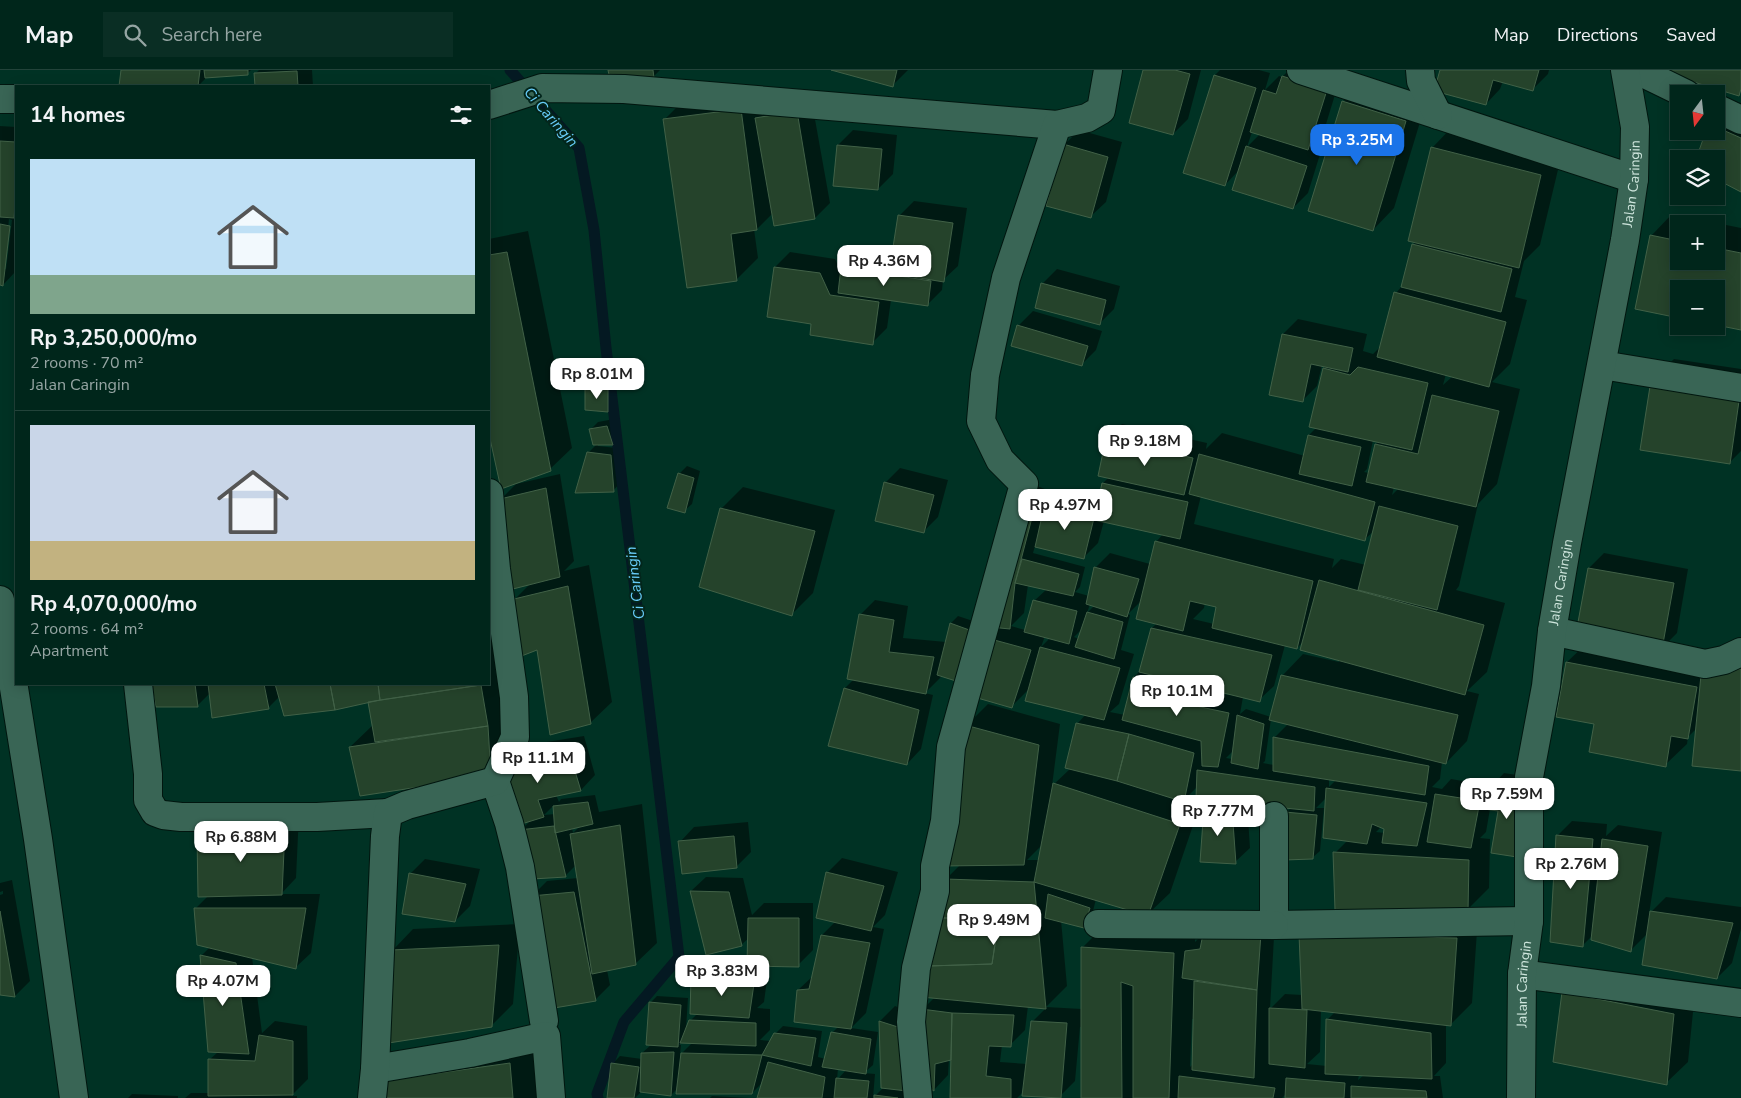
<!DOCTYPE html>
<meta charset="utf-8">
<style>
:root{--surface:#00261b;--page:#0a2e24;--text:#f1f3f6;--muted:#95a5a3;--line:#22433a;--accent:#1a73e8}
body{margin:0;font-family:"Nunito Sans",sans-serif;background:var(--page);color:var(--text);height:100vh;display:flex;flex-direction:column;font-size:19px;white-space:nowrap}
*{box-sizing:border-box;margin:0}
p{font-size:16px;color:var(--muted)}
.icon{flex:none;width:28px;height:28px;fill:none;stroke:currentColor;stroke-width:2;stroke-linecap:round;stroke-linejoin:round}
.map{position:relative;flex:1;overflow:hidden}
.details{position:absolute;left:15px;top:15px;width:475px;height:600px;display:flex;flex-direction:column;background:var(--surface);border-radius:0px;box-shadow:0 2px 12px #0003,0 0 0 1px var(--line)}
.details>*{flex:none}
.needle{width:32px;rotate:195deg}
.buttons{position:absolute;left:1670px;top:15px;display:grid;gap:10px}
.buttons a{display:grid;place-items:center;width:55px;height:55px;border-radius:0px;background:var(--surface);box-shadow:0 2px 12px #0003,0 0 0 1px var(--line);font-size:25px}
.price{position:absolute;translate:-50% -42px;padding:0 11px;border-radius:10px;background:#fff;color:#222;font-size:16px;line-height:32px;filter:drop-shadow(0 1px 2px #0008)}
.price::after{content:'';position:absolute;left:50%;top:30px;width:15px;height:11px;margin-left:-8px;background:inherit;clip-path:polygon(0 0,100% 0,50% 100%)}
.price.current{background:var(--accent);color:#fff}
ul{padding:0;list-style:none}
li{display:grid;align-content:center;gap:10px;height:265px;padding:0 15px}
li+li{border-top:1px solid var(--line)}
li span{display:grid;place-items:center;height:155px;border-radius:0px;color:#555}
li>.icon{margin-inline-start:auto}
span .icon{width:90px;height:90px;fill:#fffc;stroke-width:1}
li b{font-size:21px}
h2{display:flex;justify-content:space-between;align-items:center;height:60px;padding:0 15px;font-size:21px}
header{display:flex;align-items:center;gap:30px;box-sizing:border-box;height:70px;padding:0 25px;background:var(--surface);border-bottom:1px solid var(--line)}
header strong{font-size:24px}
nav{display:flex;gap:28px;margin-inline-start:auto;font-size:18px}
.search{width:350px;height:45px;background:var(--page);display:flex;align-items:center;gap:12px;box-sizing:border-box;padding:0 18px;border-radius:0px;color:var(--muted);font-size:19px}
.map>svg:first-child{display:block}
</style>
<header>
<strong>Map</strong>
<div class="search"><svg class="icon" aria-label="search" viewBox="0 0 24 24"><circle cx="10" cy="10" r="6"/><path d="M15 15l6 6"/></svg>Search here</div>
<nav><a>Map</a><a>Directions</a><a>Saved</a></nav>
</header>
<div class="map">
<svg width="1741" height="1028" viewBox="0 0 1741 1028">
<rect width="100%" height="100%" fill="#003224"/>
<path fill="#0007" fill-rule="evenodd" d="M122,0H251L247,4L208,6L198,16H121Z
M259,0H312L313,16H256L255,4Z
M609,0H660L654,6L612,13Z
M833,0H908L892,16Z
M1144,0H1201L1188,49L1173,64Z
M1220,0H1259L1270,3L1265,20L1279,6L1282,7L1289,0L1341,5L1323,64L1310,77L1321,81L1308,123L1293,138L1240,99L1225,115L1215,5ZM1252,62L1260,64L1247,77Z
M1441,0H1549L1548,4L1533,19L1503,11L1500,19L1486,34Z
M1364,10L1427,29L1394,138L1373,160L1343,32Z
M811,27L830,133L815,148L773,143L757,159H754L758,188L737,209L688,216L665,49L686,28Z
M1741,47V121L1716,61V48Z
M0,56L16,57V201L3,215L0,214ZM9,149L12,150L6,199H4Z
M1453,56L1562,83L1540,175L1524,191L1515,227L1527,230L1510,294L1492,312L1520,319L1497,414L1478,434L1459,516L1456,520L1505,533L1487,602L1467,621L1479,624L1467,671L1446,693L1442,692L1440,709L1432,717L1442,719L1451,709L1492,716L1504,703L1542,709L1500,740L1490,739L1486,762L1480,768L1490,769L1489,818L1467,840L1335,783L1348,770L1327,727L1316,738H1324L1320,781L1312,788L1286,743L1291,738L1247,733L1250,778L1235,792L1205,737L1213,730L1198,716L1186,728L1201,732L1170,823L1148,844L1096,829L1091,849L1084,857L1061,850L1067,916L1046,937L1082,939V878L1104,856L1195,862V872L1201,866L1275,849L1270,939L1285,924L1302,925L1300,864L1478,847L1472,933L1450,955L1446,954V993L1434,1006H1440L1443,1028H1286V1024L1282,1028H1082V957H1080L1075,1011L1060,1026L1024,1021L1017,1028H951L952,988L949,989L948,1005L934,1020L922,940L935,927L946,809L961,794L967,655L988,634L1060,654L1052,716L1071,698L1067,697L1078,653L1086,644L1030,618L1012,636L988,569L1000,557L1037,416L1050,421L1046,434L1061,419L1100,428L1103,413L1109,407L1107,369L1122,354L1207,373L1206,379L1222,363L1305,386L1309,365L1317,357L1324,298L1326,296L1322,295L1317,316L1302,331L1283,264L1298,249L1367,264L1363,281L1373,284L1382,275L1396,223L1402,216L1413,175L1416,171L1432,78ZM1446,304L1453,306L1443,315ZM1373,370L1379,371L1376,374L1369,403L1364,402L1367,399ZM1394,417L1399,418L1392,425ZM1201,426L1364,470L1375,460L1366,495L1341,489L1332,498L1334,489L1194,454ZM1104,451L1163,464L1156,472L1150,494L1110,483L1095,498L1089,526L1075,522L1080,517L1085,497L1033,483L1035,476L1084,487L1098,473ZM1028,515L1047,519L1034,531L1025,560L1011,556L1024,543ZM1141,531L1157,553L1152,558L1141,600L1134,607L1125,645L1110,642L1119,634L1134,584L1121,580L1130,545L1128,544ZM1205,533L1218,537L1214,554L1193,549L1204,538ZM1090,534L1095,535L1087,543ZM1082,559L1079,569L1074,567ZM1045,566L1050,568L1041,577ZM1304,571L1339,590V592L1303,584L1282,606L1271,647L1246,639L1240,644L1243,627L1259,630L1274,616L1285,575L1297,578ZM1192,614L1229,623L1228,625L1191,617ZM1271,649L1288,654L1274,668V695L1263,693L1265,691ZM1234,680L1232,689L1226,688ZM1329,709L1336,710L1329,717ZM1381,757L1386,759L1385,763L1376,762ZM1043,774L1040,790H1027ZM1028,936L1046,938L1032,952L1027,994L1000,992L1002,975H1010L1025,960ZM1321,940L1335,942L1327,950V996L1307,994L1320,982ZM1192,949H1194V993L1190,997ZM1359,1005H1364L1358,1010Z
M853,60L897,65L893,104L878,119L838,75Z
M1079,60L1122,72L1106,132L1091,146L1064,75Z
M914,131L967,138L958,196L943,210L942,220L927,235L891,230L887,258L872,273L813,253L775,197L790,182L835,189L842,204L843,198L858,183L892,188L899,146Z
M1672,144L1741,158V259L1716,219H1679L1651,166ZM1679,154H1716V191H1679Z
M528,161L572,378L550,399L489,362V169Z
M1057,199L1120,216L1114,239L1099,254L1042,214Z
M1033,241L1102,261L1096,280L1081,295L1018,256Z
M1674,289L1741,299V381L1730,392L1652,310Z
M615,312V333L608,341L587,320L594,313Z
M614,349L620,367L613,374H598V376L617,378L620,413L613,421L588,383L597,374L591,359L598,352Z
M687,396L700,401L692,434L684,441L669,437L680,403Z
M900,398L948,410L938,447L924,461L885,413Z
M560,404L574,491L564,501L589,495L612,632L590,653L538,578L515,529L531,513L501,429L516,414Z
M743,417L835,440L813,523L792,544L721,439Z
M1604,483L1688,499L1677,563L1662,578L1577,562L1589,498Z
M489,497L502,593L495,599L512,683L361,725L350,677L373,655L369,631L280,626L268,638L210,623L197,636H157L152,614H489Z
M875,530L908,536L903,568L946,572L951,553L958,546L979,553L940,608L925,623L933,625L921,679L907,694L845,618L854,609L860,545Z
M1589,571L1705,593L1725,574L1741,575V700L1697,658L1688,667L1687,674L1665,695L1595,653L1557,646L1567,592Z
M584,666L595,705L581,720L556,725L559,732L561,729L595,725L599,742L642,734L657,873L635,894L607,900L610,915L595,930L532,826L547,811L578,808L576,795L565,806L520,761L532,749L513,690L528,675ZM554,735L555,744L544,745ZM580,756L573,763L572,758Z
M299,744L296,808L281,824H320L311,883L296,897L252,887L262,963L275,951L307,956L308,1009L291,1026H297V1028H185L191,1023H210L209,990L218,982L201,886L210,877L195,839L208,826L198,765L213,750Z
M1572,751L1607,754L1606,766L1618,755L1662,762L1649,844L1666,827L1741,837V859L1732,893L1717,908L1648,863L1631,880L1593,865L1583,875L1557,766Z
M748,752L751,782L736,797L680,772L694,757Z
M842,788L898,802L885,845L873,857L884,859L866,943L851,958L878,962L873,995L864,1003L875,1004L873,1028H759L764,1011L752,1023L678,1018L671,1025L641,1022L635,1028H608L613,993L620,986L642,989V983L652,974L650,933L657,926L688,928L686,959L690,951L698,943L692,909L707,894L748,893L749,868L741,875L691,821L706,807L743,808L752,845L764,833H813V880L798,895H769L764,932L757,938L770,939V960L760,970L771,971L775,964L783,956L822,961L818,987L826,989L832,963L839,956L798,920L813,906L822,865L836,851L827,803ZM682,972H693L680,985L681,975H679ZM838,998L847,999L837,1010Z
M425,789L480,799L470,836L455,851L410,804Z
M12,810L30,911L15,926L0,924V825L3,824V821L0,822V813Z
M520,854L513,934L491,956L392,881L413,859Z
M1563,922H1695L1688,992L1666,1013Z
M895,936L915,944L916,1028H875L876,1025L884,1017L880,951Z
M532,972L537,1028H383L384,1012Z
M132,1024L178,1026V1028H128Z
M712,1026L749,1028H710Z"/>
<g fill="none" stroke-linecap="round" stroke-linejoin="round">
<path stroke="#041922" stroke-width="11" d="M510,0L579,78L594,160L606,278L679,887L624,952L597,1024L598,1028"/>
</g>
<path fill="#25432b" stroke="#416147" d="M121,0H200L198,16H119Z
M204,0H248V5L205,8Z
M608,0H653L654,8L611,15Z
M831,0H897L893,17Z
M1143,0H1175L1190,4L1173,65L1129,53Z
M1440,0H1539L1533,21L1493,10L1486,35L1434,21Z
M1655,0H1741V19L1739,26Z
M297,1L298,16H255L254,3Z
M1214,5L1256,18L1225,116L1183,103Z
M1282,6L1327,20L1308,80L1250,62L1263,20L1276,24Z
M1342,31L1406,51L1373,161L1308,141Z
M741,39L757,160L731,164L737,211L687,218L663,49Z
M797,41L815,149L774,156L755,48Z
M1716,57L1741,68V122L1716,109V89H1696L1706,61H1716Z
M0,71L16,72V124L14,148L0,147Z
M1063,74L1108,87L1091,148L1046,136Z
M837,75L882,79L878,120L833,116Z
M1246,76L1307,96L1293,139L1232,120Z
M1431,77L1541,105L1519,198L1408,171Z
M898,145L953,153L944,212L889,203Z
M0,154L10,156L3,216L0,215Z
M1650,165L1679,171V191H1716V178L1741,183V260L1716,255V219H1679V248L1635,239Z
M1412,174L1512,199L1501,242L1401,217Z
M507,182L551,401L501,419L489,364V185Z
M774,197L820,203L830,225L879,232L873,275L810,265L811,254L767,247Z
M841,197L931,211L928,236L838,223Z
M1041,213L1106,230L1100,255L1035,238Z
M1394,222L1506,252L1489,317L1377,287Z
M1017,255L1088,276L1082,296L1011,276Z
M1282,264L1353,278L1348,302L1311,294L1303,332L1269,325Z
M1358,297L1428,313L1412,380L1309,357L1323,298L1350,305Z
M1651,310L1740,324L1730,394L1640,380Z
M585,319H608V342L585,340Z
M1432,325L1499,341L1476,437L1366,412L1375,374L1418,384Z
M607,356L613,375H593L589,359Z
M1308,365L1361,377L1352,416L1299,404Z
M1106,368L1193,388L1184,425L1098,406Z
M587,382L611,385L614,422L575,423Z
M1199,384L1375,432L1365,471L1189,424Z
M678,403L694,408L685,443L667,438Z
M884,412L934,425L924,463L875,451Z
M1102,413L1188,432L1180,469L1094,450Z
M546,418L560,507L509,520L500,429Z
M1021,430L1035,436L1015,513L1010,559L990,557Z
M1045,433L1095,444L1084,489L1035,477Z
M1379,436L1458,456L1437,540L1358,520Z
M720,438L815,461L792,546L699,517Z
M1155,471L1313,511L1297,579L1212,558L1216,537L1190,531L1183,561L1136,549Z
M1022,489L1079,504L1073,526L1015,513Z
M1094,497L1139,509L1127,547L1086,534Z
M1588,498L1674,513L1662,579L1576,563Z
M1319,510L1484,555L1465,625L1300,580Z
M568,516L591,654L550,665L537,580L519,587L514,529Z
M1033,530L1077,541L1069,574L1024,562Z
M1087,542L1123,552L1114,589L1075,577Z
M859,544L894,550L889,582L934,587L926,624L847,609Z
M950,553L972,561L959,612L937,605Z
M1151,558L1272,585L1260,632L1139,602Z
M987,568L1031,580L1012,638L974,627Z
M1040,577L1120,598L1104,650L1025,631Z
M1566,592L1697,617L1688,669L1671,666L1666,697L1589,682L1594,654L1556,647Z
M1702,595L1741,599V701L1692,696Z
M1281,605L1458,645L1446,694L1269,650Z
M1133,607L1179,619L1177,632L1229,643L1218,697L1202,696L1201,671L1122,650Z
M151,614H195L198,637H156Z
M208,614H264L269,639L212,648Z
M275,614H330L335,640L284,646Z
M330,614H378L380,630L335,640Z
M378,614H481V615L380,630Z
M481,615L488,656L375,672L368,632Z
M844,618L919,640L907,695L828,676Z
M1237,645L1264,654L1258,699L1231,693Z
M1076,653L1129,664L1117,711L1065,698Z
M965,655L1039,675L1024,795L941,796Z
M488,656L491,706L360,726L349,677Z
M1129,664L1194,683L1184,732L1117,711Z
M1273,667L1429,696L1425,725L1273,701Z
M569,681L581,721L538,730L544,747L515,756L502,710L512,690Z
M1197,700L1315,717L1314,741L1196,729Z
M1053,713L1180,754L1148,846L1034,812Z
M1326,718L1427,733L1417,776L1382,773L1384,759L1372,754L1367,774L1323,768Z
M1488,718L1527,724L1517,787L1491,783L1498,741L1484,739Z
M1435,724L1480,731L1471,778L1427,772Z
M588,732L593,754L555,763L553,736Z
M1204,737L1232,739L1236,794L1200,792Z
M1285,742L1317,745L1313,789L1284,790Z
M620,755L636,895L592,904L570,764Z
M554,756L566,807L532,809L519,760Z
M285,758L282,825L198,827L197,765Z
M1556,765L1593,769L1583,877L1550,872Z
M734,766L737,798L682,804L678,771Z
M1602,769L1648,776L1631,882L1591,870Z
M1333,782L1469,790L1468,841L1335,840Z
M826,802L884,816L871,861L816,848Z
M409,803L466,814L455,852L402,844Z
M945,809L1034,812L1046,939L921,927L928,896L992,894L999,848H936Z
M690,821L729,822L742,876L706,885Z
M574,822L596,931L554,938L531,826Z
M1048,824L1090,838L1084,858L1045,848Z
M194,838H306L296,899L197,875Z
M0,841L15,927L0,925Z
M1650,841L1733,853L1717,909L1642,895Z
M748,848H799V897L747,896Z
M936,848H999L992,894L928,896Z
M1233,858L1261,863L1257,920L1182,908L1185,881L1200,879L1202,869Z
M1299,864L1457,868L1451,956L1302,939Z
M821,865L870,873L851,959L794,952L797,920L809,919Z
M499,875L492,957L382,974L391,880Z
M1081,877L1174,883L1169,1028H1133V916L1121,912L1122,1028H1081Z
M200,885L236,893L249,984L208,982Z
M755,907L749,948L690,944L691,908Z
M1194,911L1257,920L1254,1008L1192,1000Z
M1562,922L1674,944L1667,1015L1553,992Z
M649,932L681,935L678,977L646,975Z
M1269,938L1307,940L1305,998L1269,994Z
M921,939L952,943L951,990L935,994L934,1021L924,1015Z
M952,943L1014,945L1011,977L989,976L986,1006L1011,1009V1028H950Z
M1326,949L1431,963L1432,1009L1325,1004Z
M689,950L756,953V976L680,973Z
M879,951L901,958L907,1021L881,1018Z
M1031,951L1067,953L1061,1028L1022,1026Z
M831,962L871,969L866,1004L822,997Z
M774,963L816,968L811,996L762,985Z
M259,965L293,971V1025L208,1026V989L255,991Z
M674,982L671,1026L640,1022L641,983Z
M681,983L762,985L752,1024H676Z
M768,992L825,1007L822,1028H757Z
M510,993L513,1028H382V1011Z
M611,993L639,997L634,1028H607Z
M1179,1006L1275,1018L1273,1028H1178Z
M836,1008L869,1011L867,1028H834Z
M1286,1008L1345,1013L1344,1028H1285Z
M1351,1016L1426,1021L1427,1028H1351Z
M874,1025L898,1028H874Z"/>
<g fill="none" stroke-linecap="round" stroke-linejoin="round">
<defs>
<g id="minor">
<path d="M1301,0L1634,109"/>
<path d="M1420,0L1421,11L1438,45"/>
<path d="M1630,0L1647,5L1686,24"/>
<path d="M0,29H16"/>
<path d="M489,35L542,18L624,19L1057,55"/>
<path d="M1716,38L1741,50"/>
<path d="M1602,295L1741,318"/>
<path d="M0,530L38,769L74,1028"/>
<path d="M1552,561L1705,594L1724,590L1741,582"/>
<path d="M138,614L148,704V730L155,742L163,745L181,747H317L388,743"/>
<path d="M495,711L509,753L520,797L544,951"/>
<path d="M1274,746V855L1529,851"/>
<path d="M1098,854L1274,855"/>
<path d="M1522,904L1741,933"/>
<path d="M375,999L470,983L546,966L551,1028"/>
<path d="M372,1028L375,999L385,766L388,743L407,735L495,711L515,667L514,627L496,499L489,423"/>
<path d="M918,1028L911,952L916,898L935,821V796L945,751L951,677L1024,414L1000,390L981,351L985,305L1006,208L1057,55L1087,48L1101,40L1108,0"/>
<path id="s1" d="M1521,1028L1522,904L1529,851V707L1546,616L1552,561L1567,473L1625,170L1634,109L1635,57L1625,0"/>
</g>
</defs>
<use href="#minor" stroke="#01160f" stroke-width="30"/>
<use href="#minor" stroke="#396555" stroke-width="28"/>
</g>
<g text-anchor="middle" stroke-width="4" stroke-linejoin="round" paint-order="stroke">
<g font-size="14" fill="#cee5dc" stroke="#03261c">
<text dy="5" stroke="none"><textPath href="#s1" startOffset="924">Jalan Caringin</textPath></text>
<text dy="5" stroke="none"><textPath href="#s1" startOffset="519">Jalan Caringin</textPath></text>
<text dy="5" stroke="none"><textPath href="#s1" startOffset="114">Jalan Caringin</textPath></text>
</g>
<g font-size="15" font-style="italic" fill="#68ccf9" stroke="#03261c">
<text transform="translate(551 47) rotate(49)" y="5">Ci Caringin</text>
<text transform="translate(635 513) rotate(-97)" y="5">Ci Caringin</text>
</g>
</g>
</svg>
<div class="buttons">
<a><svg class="needle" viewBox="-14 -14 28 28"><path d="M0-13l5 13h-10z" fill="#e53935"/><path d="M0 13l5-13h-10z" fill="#95a5a3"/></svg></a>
<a><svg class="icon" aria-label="layers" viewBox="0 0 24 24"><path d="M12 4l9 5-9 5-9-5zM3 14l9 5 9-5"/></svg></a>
<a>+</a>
<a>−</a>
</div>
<b class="price current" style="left:1357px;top:96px">Rp 3.25M</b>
<b class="price" style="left:884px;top:217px">Rp 4.36M</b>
<b class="price" style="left:597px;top:330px">Rp 8.01M</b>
<b class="price" style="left:1145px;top:397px">Rp 9.18M</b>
<b class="price" style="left:1065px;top:461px">Rp 4.97M</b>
<b class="price" style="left:1177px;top:647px">Rp 10.1M</b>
<b class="price" style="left:538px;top:714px">Rp 11.1M</b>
<b class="price" style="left:1507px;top:750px">Rp 7.59M</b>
<b class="price" style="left:1218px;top:767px">Rp 7.77M</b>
<b class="price" style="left:241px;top:793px">Rp 6.88M</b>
<b class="price" style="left:1571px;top:820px">Rp 2.76M</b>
<b class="price" style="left:994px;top:876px">Rp 9.49M</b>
<b class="price" style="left:722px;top:927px">Rp 3.83M</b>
<b class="price" style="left:223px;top:937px">Rp 4.07M</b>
<section class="details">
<h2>14 homes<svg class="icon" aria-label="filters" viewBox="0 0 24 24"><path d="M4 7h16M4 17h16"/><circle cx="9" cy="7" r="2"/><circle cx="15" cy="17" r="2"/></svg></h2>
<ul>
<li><span style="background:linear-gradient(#bfe0f5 75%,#7fa58c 0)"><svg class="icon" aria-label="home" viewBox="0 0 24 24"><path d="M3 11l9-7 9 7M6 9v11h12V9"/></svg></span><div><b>Rp 3,250,000/mo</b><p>2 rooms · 70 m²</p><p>Jalan Caringin</p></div></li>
<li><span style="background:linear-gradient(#c9d6e8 75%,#c2b280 0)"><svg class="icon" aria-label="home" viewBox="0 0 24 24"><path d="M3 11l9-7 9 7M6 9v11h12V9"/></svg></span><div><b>Rp 4,070,000/mo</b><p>2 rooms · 64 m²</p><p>Apartment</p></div></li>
</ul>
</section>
</div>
